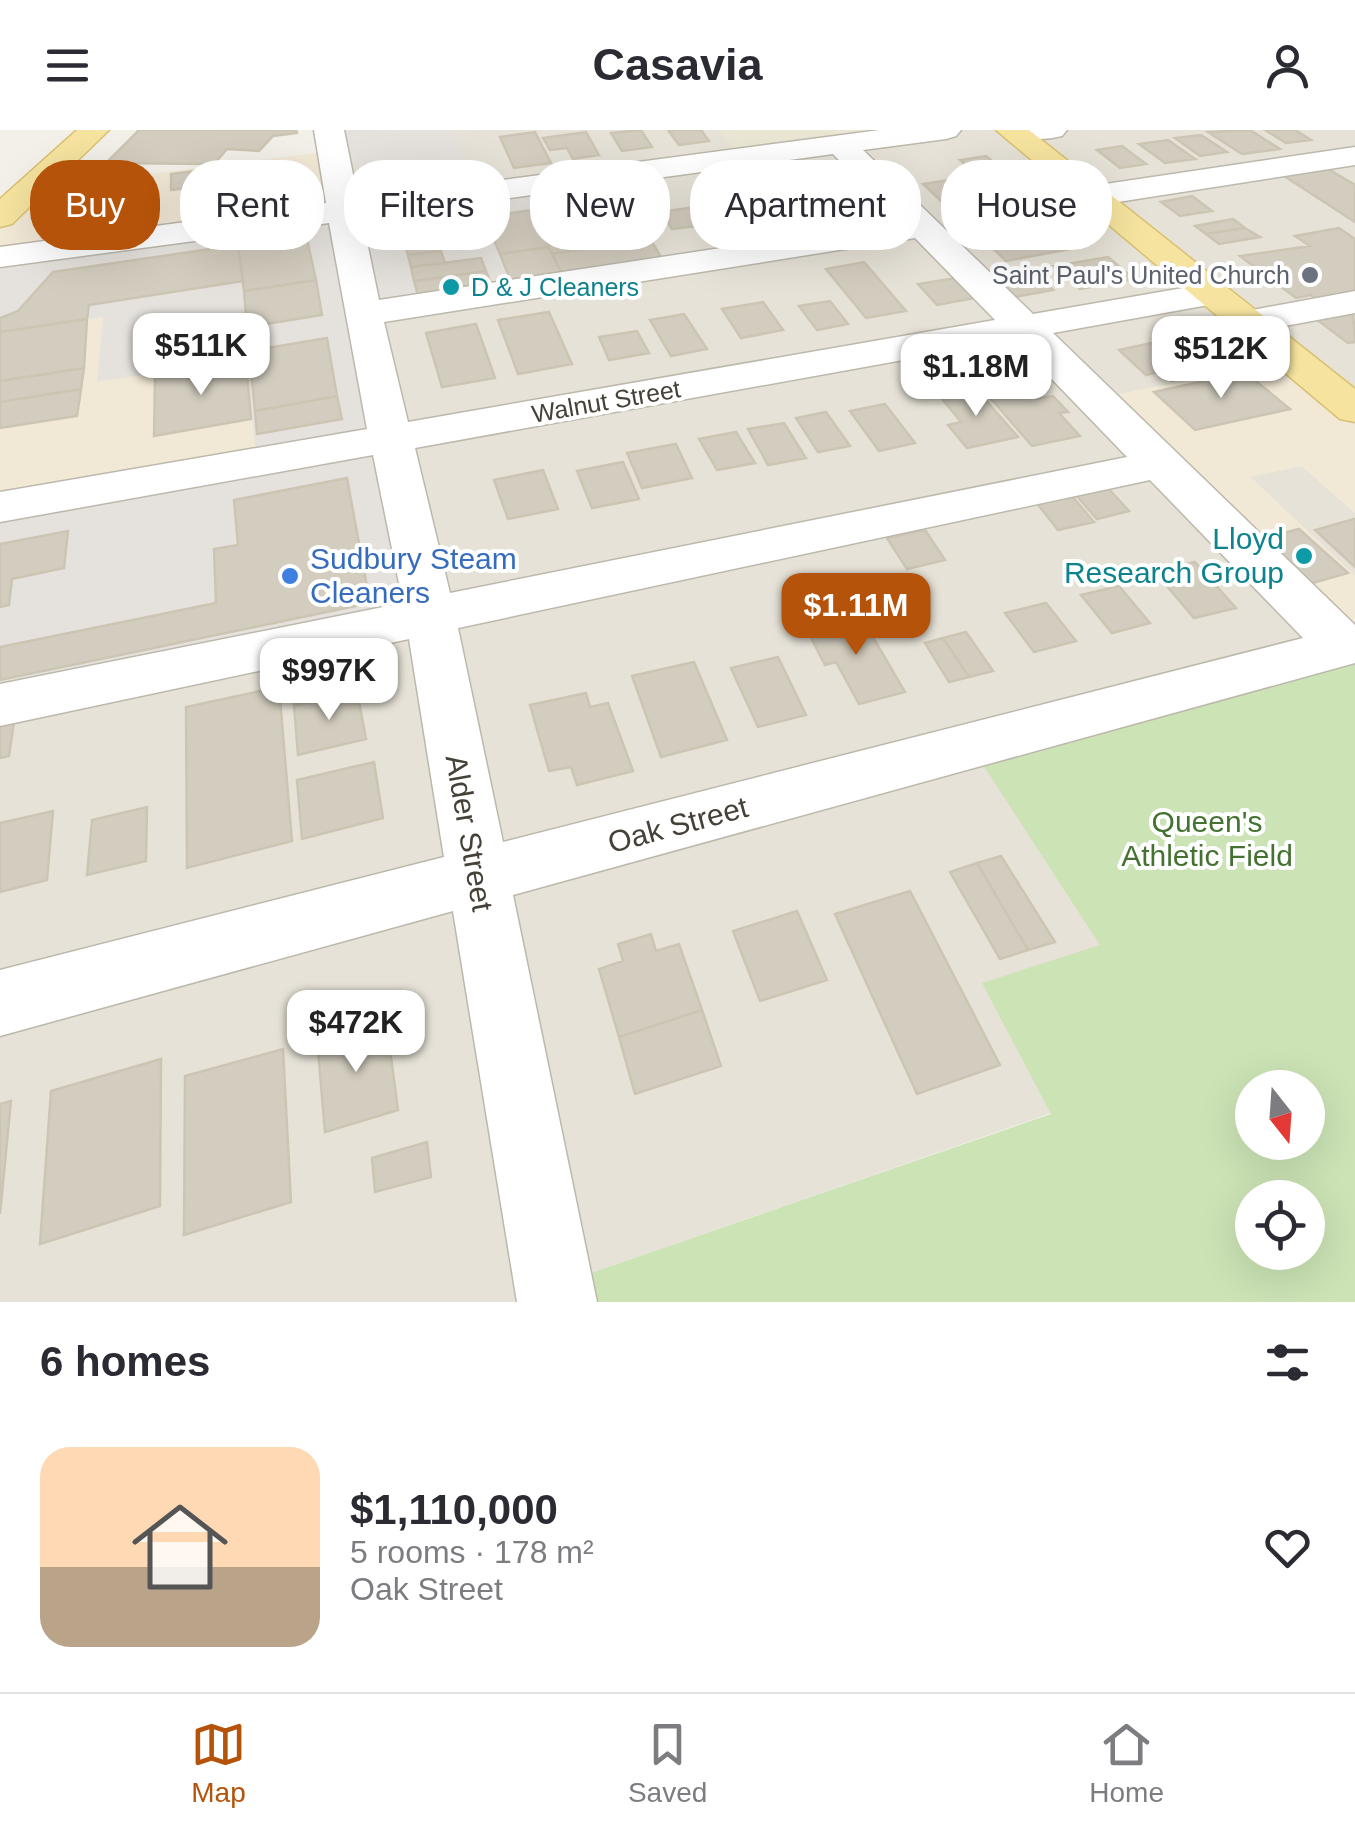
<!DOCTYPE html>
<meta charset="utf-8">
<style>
:root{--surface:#fff;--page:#f2f2f3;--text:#2b2b33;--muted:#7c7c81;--line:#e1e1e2;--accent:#b45309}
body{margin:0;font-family:Arial,sans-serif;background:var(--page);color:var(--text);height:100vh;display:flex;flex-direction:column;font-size:38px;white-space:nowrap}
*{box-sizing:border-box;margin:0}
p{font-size:32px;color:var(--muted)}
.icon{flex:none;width:55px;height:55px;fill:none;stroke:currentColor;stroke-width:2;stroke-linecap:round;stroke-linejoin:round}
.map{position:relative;height:1172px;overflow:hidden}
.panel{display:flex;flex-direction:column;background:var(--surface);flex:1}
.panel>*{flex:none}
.banner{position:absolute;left:30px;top:30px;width:1295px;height:90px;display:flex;gap:20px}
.needle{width:65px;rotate:163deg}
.buttons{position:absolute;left:1235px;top:940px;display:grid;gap:20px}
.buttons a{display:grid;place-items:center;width:90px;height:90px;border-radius:50%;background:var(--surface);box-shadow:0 10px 40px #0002;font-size:50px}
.price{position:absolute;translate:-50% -85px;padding:0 22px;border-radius:20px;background:#fff;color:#222;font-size:32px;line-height:65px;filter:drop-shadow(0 2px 5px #0008)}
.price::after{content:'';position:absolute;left:50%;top:60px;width:30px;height:22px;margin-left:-15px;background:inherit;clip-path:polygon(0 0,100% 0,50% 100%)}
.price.active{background:var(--accent);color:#fff}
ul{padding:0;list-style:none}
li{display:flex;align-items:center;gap:30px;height:250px;padding:0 40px}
li span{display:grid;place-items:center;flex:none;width:280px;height:200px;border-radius:30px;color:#555}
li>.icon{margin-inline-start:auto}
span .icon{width:120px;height:120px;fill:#fffc;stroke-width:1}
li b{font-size:42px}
h2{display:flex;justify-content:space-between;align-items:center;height:120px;padding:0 40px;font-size:42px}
.tag{padding:0 35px;border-radius:40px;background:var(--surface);box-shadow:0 10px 40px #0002;font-size:35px;line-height:90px}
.tag.active{background:var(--accent);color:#fff}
header{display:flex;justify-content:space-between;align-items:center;height:130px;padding:0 40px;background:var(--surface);font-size:45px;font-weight:800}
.dock{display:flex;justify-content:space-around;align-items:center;height:140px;border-top:2px solid var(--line);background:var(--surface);font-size:28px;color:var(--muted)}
.dock a{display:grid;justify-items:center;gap:5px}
.dock .active{color:var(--accent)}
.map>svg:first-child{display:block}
</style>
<header><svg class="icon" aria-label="menu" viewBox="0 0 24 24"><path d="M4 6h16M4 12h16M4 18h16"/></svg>Casavia<svg class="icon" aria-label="person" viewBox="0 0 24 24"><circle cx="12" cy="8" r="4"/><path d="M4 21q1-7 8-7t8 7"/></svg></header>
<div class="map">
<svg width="1355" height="1172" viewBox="0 0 1355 1172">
<rect width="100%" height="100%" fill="#f2f0e8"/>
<path fill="#e6e2d7" d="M454,0H1355V278L1099,267L1348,519L1100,816L1051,983L559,1154L562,1172H0V576L360,183L479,64Z
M1302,336L1355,383V446L1249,346Z"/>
<path fill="#f2e8d6" d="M331,21L341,82L0,128V84L26,60Z
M103,187L98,251L247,228L257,333L0,379V202Z
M1294,229L1355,278V383L1302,336L1250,347L1355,446V517L1098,268Z"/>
<path fill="#e5e2dd" d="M350,0H454L479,63L615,46L671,135L361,183L427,485L0,576V379L257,333L246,228L97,252L103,187L0,202V128L340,82L328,3Z"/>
<path fill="#eae6d4" d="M719,0H952L742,29Z"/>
<path fill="#cbe3b5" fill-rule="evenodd" d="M1355,517V1172H562L559,1154L1051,984L982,853L1100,815L972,618ZM1252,958H1308V1012H1252ZM1252,1068H1308V1122H1252Z"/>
<path fill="#d3cdbf" stroke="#cdc5b3" stroke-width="2.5" d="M139,0H296L297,3L273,6L259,21L227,19L214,34L106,33Z
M641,0L652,17L622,21L611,3Z
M668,0H701L709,11L679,15Z
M1250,0L1280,19L1242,24L1208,2Z
M1265,0H1295L1311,10L1286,13Z
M535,2L551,33L514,38L500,7Z
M586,2L599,25L573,29L567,18L550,20L543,8Z
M1201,5L1227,22L1200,26L1175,8Z
M1168,10L1195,29L1165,33L1139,14Z
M1122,16L1146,34L1120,38L1097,20Z
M986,26L999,37L973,41L960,30Z
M259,33L261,48L171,60V44Z
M1325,37L1355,55V92L1281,44Z
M823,39L838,56L812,60L797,43Z
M858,40L874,58L848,62L832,43Z
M980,45L988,52L1014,48L1029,61L944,74L923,54Z
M779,49L791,63L758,68L747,53Z
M736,55L747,70L705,76L695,60Z
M1192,66L1212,81L1180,86L1161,72Z
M1019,69L1043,90L973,101L951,80Z
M559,77L580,119L552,124L532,80Z
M694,77L706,95L672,99L661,82Z
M891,77L905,92L850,100L838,85Z
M532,80L549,117L500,124L484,87Z
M826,85L838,99L817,102L805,88Z
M1233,89L1245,98L1206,104L1195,96Z
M432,96L441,121L408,125L401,101Z
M1051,97L1076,118L1006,131L983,109Z
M1245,98L1260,107L1219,114L1206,104Z
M1339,98L1355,109V164L1319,171L1311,165L1296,168L1240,126L1310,116L1295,106Z
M306,105L316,150L244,161L238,115Z
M650,109L663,130L563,146L552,124Z
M238,115L243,151L89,175L87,189L0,202V188L18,181L53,142Z
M549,117L563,146L512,154L500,124Z
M441,121L445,133L411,137L408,125Z
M1108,127L1134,149L1080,159L1054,136Z
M481,128L486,141L414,151L411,137Z
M864,132L906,181L866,188L826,139Z
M1031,140L1053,160L1015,167L994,147Z
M486,141L491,154L419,169L414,151Z
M956,148L975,168L937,175L918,154Z
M316,150L322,185L247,197L244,161Z
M830,171L848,194L817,200L799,176Z
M763,172L783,200L741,208L722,179Z
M549,182L572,234L518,244L498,190Z
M1353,182L1355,212L1348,213L1316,189Z
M684,184L707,219L671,226L650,190Z
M87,189L84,238L0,251V202Z
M476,194L495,248L442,257L426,203Z
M637,201L649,223L609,230L599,207Z
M1198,203L1238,236L1172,251L1161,241L1146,245L1119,220Z
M327,208L337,266L255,281L249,221Z
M246,231L251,289L154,306L155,246Z
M84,238L81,259L0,272V251Z
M1011,242L1036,269L1053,266L1068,282L1059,283L1080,306L1032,316L974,249Z
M1245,242L1290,279L1195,300L1154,262Z
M975,258L1018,307L967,318L948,295L961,292L939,265Z
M81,259L77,286L0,298V272Z
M337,266L342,289L257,304L255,281Z
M885,274L915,313L879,321L850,281Z
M826,282L850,316L818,322L796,288Z
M784,293L806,328L768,335L748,299Z
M736,302L755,333L717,340L699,309Z
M676,314L692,348L642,358L627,323Z
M623,332L639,369L592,378L577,341Z
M543,340L558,379L508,389L494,350Z
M347,348L370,473L0,550V517L216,473L214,419L238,415L234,370Z
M1107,357L1129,381L1097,389L1075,364Z
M1071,365L1094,392L1058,400L1036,372Z
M1354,389L1355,391V437L1315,400Z
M1299,399L1348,443L1309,454L1261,409Z
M925,400L945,430L907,439L887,408Z
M68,401L64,438L12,449L9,475L0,477V414Z
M1195,432L1236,478L1194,488L1155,442Z
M1119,456L1150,493L1112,503L1081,465Z
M1046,473L1076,511L1034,522L1005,483Z
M860,485L905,562L859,574L836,532L825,535L806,498Z
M966,502L993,541L969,547L943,508Z
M943,508L969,547L949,552L925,513Z
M349,514L357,561L294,576L288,529Z
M778,527L806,585L758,597L731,538Z
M694,532L727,610L661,627L632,546Z
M279,557L292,711L187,738L186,577Z
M357,561L366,609L298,625L294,576Z
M586,563L590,577L608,573L633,641L577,655L571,637L549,641L530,575Z
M15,584L9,626L0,628V587Z
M374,632L383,688L302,709L297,650Z
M147,677L146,731L87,745L92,690Z
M53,681L47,750L0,762V693Z
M1001,726L1055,812L1028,820L977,733Z
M977,733L1028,820L1000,829L950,742Z
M910,761L1000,935L917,964L835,784Z
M797,781L827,850L760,871L733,801Z
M651,804L656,821L679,814L702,880L619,907L599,839L623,831L618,814Z
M702,880L721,936L635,964L619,907Z
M386,889L398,980L325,1002L317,908Z
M283,919L291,1072L184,1105L185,946Z
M161,929L160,1076L40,1114L51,961Z
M11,971L0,1084V974Z
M427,1012L431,1047L375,1062L372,1028Z"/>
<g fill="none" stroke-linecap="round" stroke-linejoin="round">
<defs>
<path id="minor" d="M314,0H344L358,69L880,0H961L956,6L946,9L863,20L1033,184L1212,153L1225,156L1230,164L1225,172L1053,203L1355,495V533L513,765L597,1172H517L453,781L0,906V840L444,727L409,509L0,596V554L403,473L373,325L0,392V362L367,299L329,93L0,137V117L326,73ZM833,24L898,91L379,170L362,88ZM915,108L995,190L408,292L384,192ZM1014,210L1127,327L450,463L415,318ZM1150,350L1303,508L503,712L458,498Z
M1009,0H1067L1062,6C1047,10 1029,10 1014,6Z
M1355,17V35L1092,76L1081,73L1076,66L1081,59L1092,56Z
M1355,161V183L1247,203L1234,200L1228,192L1234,184L1247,181Z"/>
<path id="major" d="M77,0H109L12,94L0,97V69Z
M996,0H1029L1355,259V292L1340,289Z"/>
</defs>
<use href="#minor" stroke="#bdb8ac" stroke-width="3"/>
<use href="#major" stroke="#d8c171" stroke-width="3"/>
<use href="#minor" fill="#fff" fill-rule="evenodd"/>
<use href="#major" fill="#f5e39f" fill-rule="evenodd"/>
</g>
<circle fill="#6b7280" stroke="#fff" stroke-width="4" cx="1310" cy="145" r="10"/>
<g fill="#0f9aa8" stroke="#fff" stroke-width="4">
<circle cx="451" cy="157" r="10"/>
<circle cx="1304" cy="426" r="10"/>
</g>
<circle fill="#3f7fe0" stroke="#fff" stroke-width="4" cx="290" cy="446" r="10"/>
<g text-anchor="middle" stroke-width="8" stroke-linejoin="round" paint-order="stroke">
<g font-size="25" fill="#5b616d" stroke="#fff" text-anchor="end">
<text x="1290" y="154">Saint Paul's United Church</text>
</g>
<g font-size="25" fill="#0d838f" stroke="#fff" text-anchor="start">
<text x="471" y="166">D &amp; J Cleaners</text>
</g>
<g font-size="25" fill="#454138" stroke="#fff">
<text transform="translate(606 271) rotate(-10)" y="9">Walnut Street</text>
</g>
<g font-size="30" fill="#0d838f" stroke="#fff" text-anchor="end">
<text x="1284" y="419">Lloyd<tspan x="1284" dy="34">Research Group</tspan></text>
</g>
<g font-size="30" fill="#366cbe" stroke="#fff" text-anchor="start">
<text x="310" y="439">Sudbury Steam<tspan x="310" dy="34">Cleaners</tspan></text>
</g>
<g font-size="30" fill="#447230" stroke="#fff">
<text x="1207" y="702">Queen's<tspan x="1207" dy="34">Athletic Field</tspan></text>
</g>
<g font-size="30" fill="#454138" stroke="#fff">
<text transform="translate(678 695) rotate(-15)" y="10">Oak Street</text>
<text transform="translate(469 703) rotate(80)" y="10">Alder Street</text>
</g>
</g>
</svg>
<div class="buttons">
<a><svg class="needle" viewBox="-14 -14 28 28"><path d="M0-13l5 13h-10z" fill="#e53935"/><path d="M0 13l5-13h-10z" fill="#7c7c81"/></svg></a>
<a><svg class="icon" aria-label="locate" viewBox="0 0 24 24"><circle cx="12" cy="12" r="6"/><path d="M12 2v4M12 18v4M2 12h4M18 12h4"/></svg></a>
</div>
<b class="price" style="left:201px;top:268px">$511K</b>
<b class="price" style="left:1221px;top:271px">$512K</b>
<b class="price" style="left:976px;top:289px">$1.18M</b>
<b class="price active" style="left:856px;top:528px">$1.11M</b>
<b class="price" style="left:329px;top:593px">$997K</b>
<b class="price" style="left:356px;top:945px">$472K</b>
<div class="banner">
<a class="tag active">Buy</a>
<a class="tag">Rent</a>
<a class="tag">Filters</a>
<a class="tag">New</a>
<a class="tag">Apartment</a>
<a class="tag">House</a>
</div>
</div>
<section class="panel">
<h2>6 homes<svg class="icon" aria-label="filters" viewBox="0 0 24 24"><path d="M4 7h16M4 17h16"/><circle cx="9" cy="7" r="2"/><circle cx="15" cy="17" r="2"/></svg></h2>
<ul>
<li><span style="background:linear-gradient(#ffd9b3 60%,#b9a48a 0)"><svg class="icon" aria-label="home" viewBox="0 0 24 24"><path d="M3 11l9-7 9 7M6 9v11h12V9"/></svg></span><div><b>$1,110,000</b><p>5 rooms · 178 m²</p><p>Oak Street</p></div><svg class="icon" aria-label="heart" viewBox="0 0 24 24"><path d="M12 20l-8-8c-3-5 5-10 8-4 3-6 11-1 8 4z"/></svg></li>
</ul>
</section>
<nav class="dock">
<a class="active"><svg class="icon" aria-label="map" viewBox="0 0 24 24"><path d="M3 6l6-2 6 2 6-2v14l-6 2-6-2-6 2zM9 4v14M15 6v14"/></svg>Map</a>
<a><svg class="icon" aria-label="saved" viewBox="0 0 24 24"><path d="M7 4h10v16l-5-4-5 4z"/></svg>Saved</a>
<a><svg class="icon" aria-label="home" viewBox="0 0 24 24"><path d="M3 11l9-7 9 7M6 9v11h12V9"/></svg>Home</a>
</nav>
